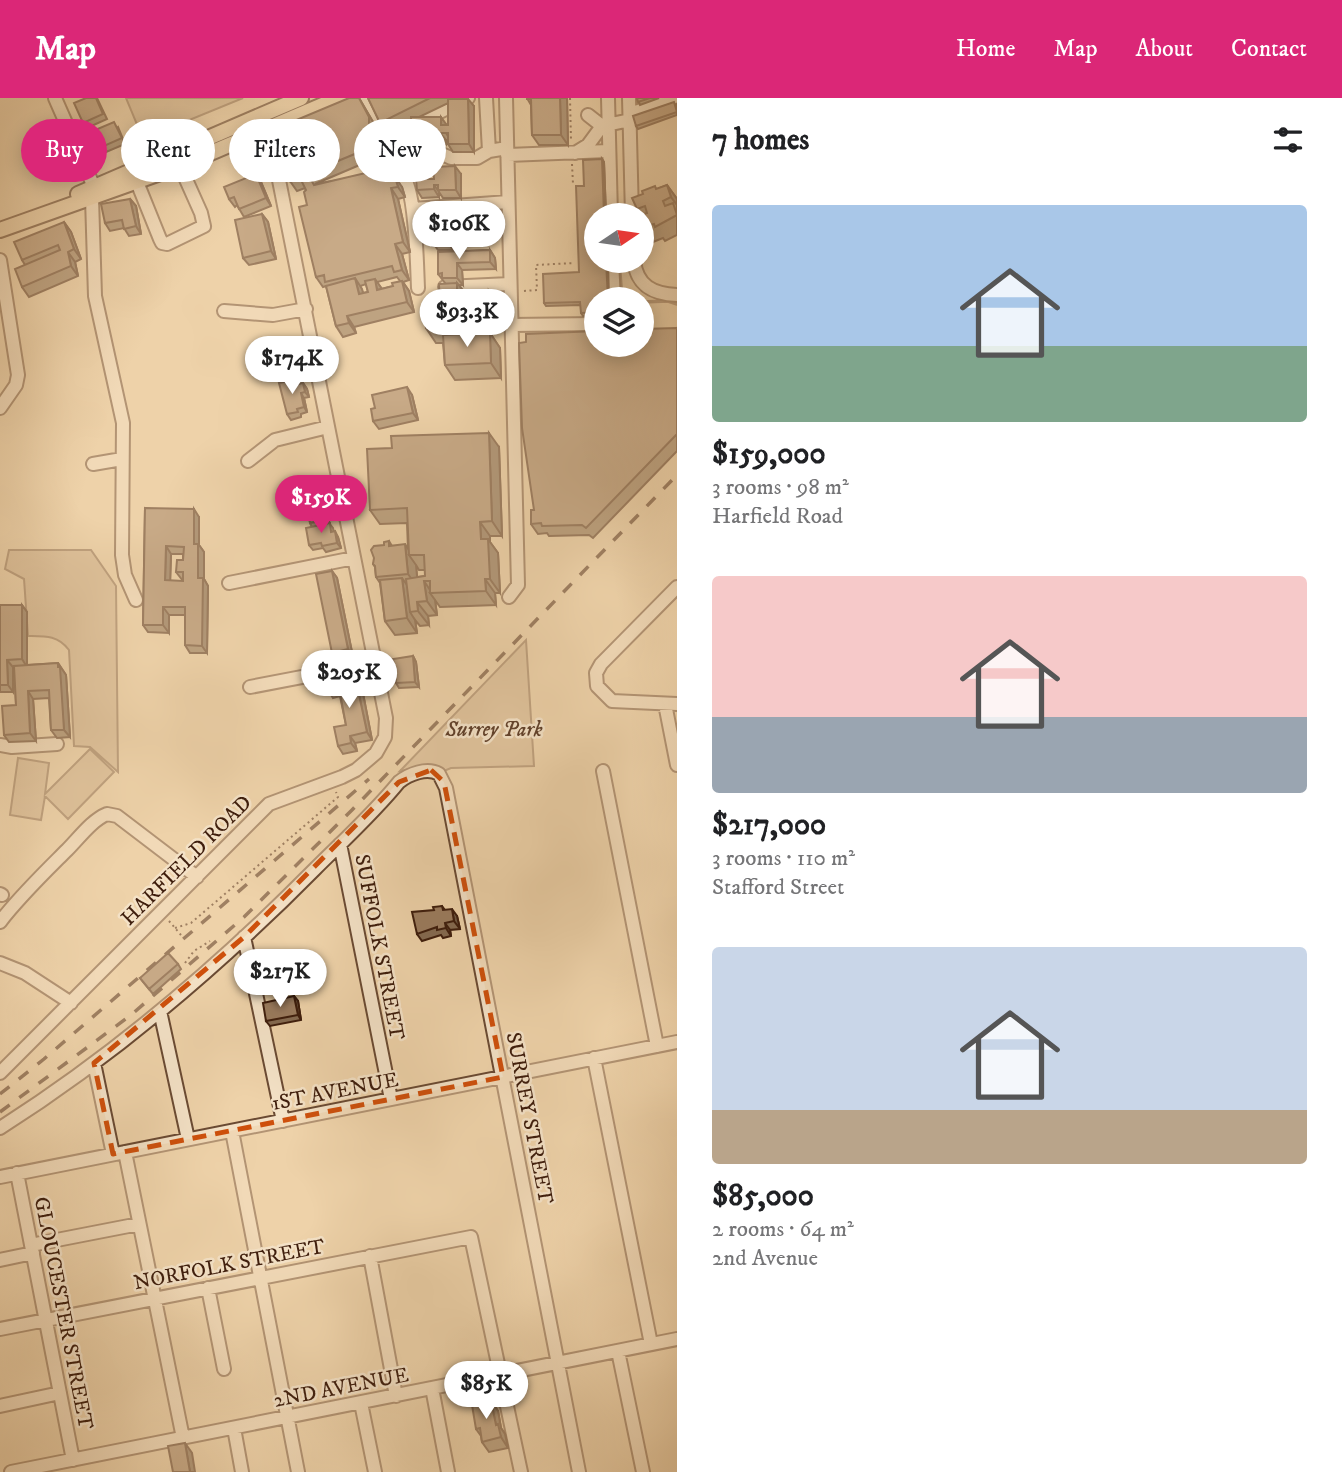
<!DOCTYPE html>
<meta charset="utf-8">
<style>
:root{--surface:#fff;--page:#f2f2f2;--text:#202124;--muted:#757577;--accent:#db2777}
body{margin:0;font-family:"IM FELL DW Pica",serif;background:var(--page);color:var(--text);height:100vh;display:flex;flex-direction:column;font-size:26px;white-space:nowrap}
*{box-sizing:border-box;margin:0}
p{font-size:23px;color:var(--muted)}
.icon{flex:none;width:38px;height:38px;fill:none;stroke:currentColor;stroke-width:2;stroke-linecap:round;stroke-linejoin:round}
.map{position:relative;flex:1;overflow:hidden}
.sheet{display:flex;flex-direction:column;background:var(--surface);width:665px}
.sheet>*{flex:none}
.banner{position:absolute;left:21px;top:21px;width:550px;height:63px;display:flex;gap:14px}
.needle{width:46px;rotate:77deg}
.fabs{position:absolute;left:584px;top:105px;display:grid;gap:14px}
.fabs a{display:grid;place-items:center;width:70px;height:70px;border-radius:50%;background:var(--surface);box-shadow:0 4px 18px #0003;font-size:35px}
.price{position:absolute;translate:-50% -60px;padding:0 16px;border-radius:24px;background:#fff;color:#222;font-size:23px;line-height:46px;filter:drop-shadow(0 2px 4px #0008)}
.price::after{content:'';position:absolute;left:50%;top:42px;width:21px;height:16px;margin-left:-10px;background:inherit;clip-path:polygon(0 0,100% 0,50% 100%)}
.price.active{background:var(--accent);color:#fff}
ul{padding:0;list-style:none}
li{display:grid;align-content:center;gap:14px;height:371px;padding:0 35px}
li span{display:grid;place-items:center;height:217px;border-radius:7px;color:#555}
li>.icon{margin-inline-start:auto}
span .icon{width:126px;height:126px;fill:#fffc;stroke-width:1}
li b{font-size:30px}
h2{display:flex;justify-content:space-between;align-items:center;height:84px;padding:0 35px;font-size:30px}
.pill{padding:0 24px;border-radius:32px;background:var(--surface);box-shadow:0 4px 18px #0003;font-size:24px;line-height:63px}
.pill.active{background:var(--accent);color:#fff}
header{display:flex;align-items:center;gap:42px;box-sizing:border-box;height:98px;padding:0 35px;background:var(--accent);color:#fff}
header strong{font-size:33px}
nav{display:flex;gap:38px;margin-inline-start:auto;font-size:24px}
main{display:flex;flex:1;min-height:0}
.map>svg:first-child{display:block}
</style>
<header>
<strong>Map</strong>
<nav><a>Home</a><a>Map</a><a>About</a><a>Contact</a></nav>
</header>
<main>
<div class="map">
<svg width="677" height="1374" viewBox="0 0 677 1374">
<rect width="100%" height="100%" fill="#eed2a9"/>
<filter id="stains"><feTurbulence type="fractalNoise" baseFrequency=".00286" numOctaves="4"/><feColorMatrix values="0 0 0 0 .2 0 0 0 0 .09 0 0 0 0 .02 0 0 0 .5 -.17"/></filter>
<radialGradient id="worn" r=".72"><stop offset=".6" stop-color="#630" stop-opacity="0"/><stop offset="1" stop-color="#630" stop-opacity=".3"/></radialGradient>
<path fill="#d0b38e" stroke="#87684d" stroke-width="2" d="M126,0H243L143,41Z
M9,452H91L116,488L118,674L90,649L74,648L69,552C58,537 45,538 28,538L24,481L5,471Z
M526,542L534,668L451,670L444,673L428,668L400,673Z
M90,651L114,674L68,721L45,698L41,722L10,717L18,660L49,665L45,696Z"/>
<g fill="none" stroke-linecap="round" stroke-linejoin="round">
<path stroke="#84644a" stroke-width="3.5" d="M619,163L622,201
M642,204L668,203L677,206"/>
<defs>
<path id="minor" d="M55,0L94,89
M365,0L383,34L387,37L406,39
M468,0L423,22L412,29L406,39L409,47L414,52L444,57L451,60H477L489,53L507,50
M486,0L489,53
M506,0L518,487L509,499
M608,0L611,117
M629,0L632,117
M630,16L675,0
M588,17L602,28L630,22
M575,55L588,47L602,28
M507,57L608,53
M374,81L402,77C416,90 417,169 418,190
M137,84L160,141L162,145L167,146L204,128L201,115L180,68
M92,100L95,198L123,325L122,457L125,477L136,502
M413,111L508,104
M0,162L18,277L16,287L0,310
M612,163L614,201
M634,163C637,188 653,196 677,197
M445,189L510,186
M224,213L273,217L306,211
M511,227L597,226
M248,363L275,342L328,329
M93,366L122,361
M229,485L354,460
M677,489L601,566L596,575L597,588L612,603L677,606
M250,589L375,565
M665,606L677,667
M0,647L12,649L57,646
M603,673L657,948
M340,746L391,1001
M0,796L2,797
M0,824C20,798 44,775 67,752C79,740 92,722 107,716L117,718L197,779
M244,839L283,1023
M0,865L25,875L71,905
M160,913L188,1041
M594,960L651,1246
M94,965L113,1056
M0,975L269,706L342,679L356,672L376,655L385,639L386,620L272,47L261,23
M0,1030C115,957 219,868 315,771C343,743 374,715 399,684C409,676 427,669 439,676L446,690L579,1374
M232,1033L298,1374
M125,1054L183,1340
M17,1075L73,1362
M0,1079L677,944
M31,1147L139,1126
M370,1158L396,1298
M0,1162L33,1155
M208,1190L224,1271
M0,1231L471,1139L521,1374
M618,1253L643,1374
M432,1290L448,1374
M361,1305L375,1374
M0,1308L60,1295
M234,1330L242,1374
M11,1374L677,1241"/>
<path id="major" d="M78,96L301,0
M0,132L180,68L339,0"/>
</defs>
<use href="#minor" stroke="#6a4a33" stroke-width="16"/>
<use href="#major" stroke="#3e1d0c" stroke-width="18"/>
<path stroke="#3e1d0c" stroke-width="2" stroke-dasharray="2 3.5" stroke-linecap="butt" d="M570,0L571,43
M572,66L573,86
M524,193L537,192L536,167L574,165
M169,823L181,837
M175,830L191,825L338,699L336,694
M185,865L194,853L210,843"/>
<use href="#minor" stroke="#f4e2c7" stroke-width="12"/>
<use href="#major" stroke="#eed2a9" stroke-width="14"/>
<path stroke="#3e1d0c" stroke-width="3.5" stroke-dasharray="12 12" stroke-linecap="butt" d="M0,996L44,961L369,681
M0,1014L131,917L244,819L352,712L677,377"/>
</g>
<path fill="#846a51" stroke="#3e1d0c" stroke-width="2" fill-rule="evenodd" d="M97,0L107,21L87,30L83,25Z
M359,0L376,29V60L315,86L387,74L391,79L402,89L405,99L398,101L410,154L402,156L409,182L403,184L409,193L414,214L354,229L356,235L343,239L336,228L326,188L323,189L316,179L306,92L305,90L297,93L290,83ZM397,179L400,183L393,188L382,191L377,184ZM366,186L368,194L363,195L360,188Z
M368,0H457L456,1L474,8V54H453L448,46V42H446V46H417L411,39V23L387,35L380,25ZM448,5V27L419,19Z
M527,0H567L568,47H539L532,37L531,7Z
M637,0H659L640,7Z
M676,6L677,17L638,31L636,28Z
M118,29L125,46L99,57L95,52Z
M602,61L604,64L606,117H597V217L583,218L581,215V207L546,208L544,205L579,174L584,88Z
M256,76L261,84L271,108L244,119L237,107L235,109L229,101Z
M461,76V100H443L439,94V99L422,100L417,92L434,81Z
M667,87L677,101V137L665,143L663,140L653,144L643,129L641,117L637,111L657,91Z
M130,101L136,108L141,136L129,138L124,130L110,133L105,125Z
M483,108L488,116L489,139H483L478,132H458V142H453V152H438L435,148H432L427,140L444,117Z
M262,116L268,124L276,161L249,167L243,160Z
M64,124L71,134L81,161L75,164L78,178L29,199L22,189L25,167L22,162Z
M490,152L495,160L496,171L462,172L463,187H459L463,194L495,201V212H490V216H486L491,223L492,238L500,250L501,280L455,282L445,267L443,245H436L426,230L442,212L440,210L445,185L438,176V154Z
M677,230V353L593,440L589,437L549,438L547,435L538,436L531,426L534,412Z
M303,285L307,291L309,299L304,300L307,314L301,316V319L291,322L287,316L301,286Z
M412,297L418,322L379,331L373,323L375,310Z
M499,349L502,438H490V444L498,455L500,495H495L496,507L440,509L435,502L437,517L428,518L429,527L420,528L415,522L417,535L395,537L385,523L380,485L376,479L375,469L373,466L384,447L389,443L392,448L408,451L407,425L380,426L370,412ZM416,467L419,472H425V478L417,479Z
M327,402L330,407L333,421L329,422V425L333,430L334,434L338,439L341,450L326,454L323,450L313,452L309,447L312,429L310,425Z
M145,410L199,419V447L204,454V481L208,488L207,555H190L185,547V517H169V535L148,534L143,527ZM171,456H183V462L176,474L183,483H170Z
M332,473L337,480L353,559L337,562L332,555Z
M0,507H22L27,514V567L58,565L66,577L70,639L57,640L51,632L49,600L33,601L36,643L9,644L4,637L16,607L14,569H13V594H0Z
M413,558L416,564L419,589L399,590L396,585Z
M355,578L361,585L372,642L355,645L357,653L343,656L338,648L346,627L340,598L333,600L328,592Z
M442,808L445,812L457,818L460,831L450,832L451,838L443,840L441,837L422,843L417,836L434,812Z
M178,866L181,871L153,896L140,880Z
M294,898L298,903L301,922L270,928L266,923Z
M491,1303L498,1313L501,1330L505,1336L508,1350L489,1354L482,1344L481,1338L476,1331Z"/>
<path fill="#6c5642" stroke="#3e1d0c" stroke-width="2" d="M359,0L376,29V60L369,50Z
M560,0H567L568,47L561,37Z
M468,1L474,8V54L469,46Z
M441,19L446,26V35L441,27Z
M440,35L446,42V46L441,39Z
M602,61L604,64L606,117H604Z
M455,68L461,76V100L456,92Z
M256,76L261,84L271,108L266,100Z
M395,79L402,89L405,99L398,89Z
M434,87L439,94V99L434,91Z
M667,87L677,101V107L671,99Z
M391,90L398,101L410,154L403,144Z
M130,101L136,108L141,136L136,128Z
M483,108L488,116L489,139L484,131Z
M262,116L268,124L276,161L271,153Z
M64,124L71,134L81,161L74,151Z
M453,124L458,132V142L453,134Z
M448,134L453,142V152L448,144Z
M395,146L402,156L409,182L402,172Z
M490,152L495,160L496,171L490,164Z
M68,154L75,164L78,178L71,168Z
M606,163H608L609,201H608Z
M457,165L462,172L463,187L457,180Z
M355,180L362,191L366,206L359,196Z
M375,181L382,191L377,192Z
M402,183L409,193L414,214L407,204Z
M457,185L463,192V202L457,194Z
M489,193L495,201V212L490,204Z
M485,204L490,212V216L485,208Z
M481,208L491,223L492,238L500,250L501,280L491,265L490,241L482,230Z
M347,218L354,229L356,235L349,225Z
M303,285L307,291L309,299L305,294Z
M407,289L412,297L418,322L413,315Z
M301,295L304,300L307,314L304,309Z
M489,335L499,349L502,438L492,423Z
M327,402L330,407L333,421L329,415Z
M194,411L199,419V447L204,454V481L208,488L207,555L202,548L198,480L194,446Z
M480,424L490,438V444L498,455L500,495L490,481L481,441Z
M335,433L338,439L341,450L337,445Z
M405,446L412,457H409L416,467L418,490L408,476Z
M166,448L171,456L170,490L165,482Z
M332,473L337,480L353,559L348,551Z
M402,480L412,494L410,514L415,522L417,535L407,520Z
M485,481L495,495L496,507L486,493Z
M424,483L432,495H430L435,502L437,517L427,503Z
M417,504L428,518L429,527L418,513Z
M22,507L27,514V569L22,561Z
M163,509L169,517V535L163,527Z
M413,558L416,564L419,589L415,584Z
M7,562L13,569V594L8,587Z
M58,565L66,577L70,639L64,632Z
M355,578L361,585L372,642L367,634Z
M28,593L33,601L36,643L30,635Z
M350,638L355,645L357,653L351,645Z
M452,811L457,818L460,831L454,823Z
M445,825L450,832L451,838L446,830Z
M294,898L298,903L301,922L298,917Z
M491,1303L498,1313L501,1330L505,1336L508,1350L501,1339L496,1327Z
M185,1345L192,1355L195,1374H190Z"/>
<path fill="#9a7b5e" stroke="#3e1d0c" stroke-width="2" fill-rule="evenodd" d="M86,0H96L103,16L83,25L74,5Z
M349,0H359L369,19V50L290,83L279,36L282,28Z
M368,0H430L380,25Z
M527,0H560L561,37H532L531,1H527Z
M637,0H650L638,4Z
M448,1H468L469,46H448V35H440L441,39H411V19H441V27H448Z
M674,4L677,14L636,28L633,18Z
M114,24L122,40L95,52L88,35Z
M602,61L604,117H597V163H606L608,201H597V214L581,215L580,204L544,205L543,176L579,174L576,88H584L583,62Z
M455,68L456,92H438V87H434V91L417,92L416,81H434L433,69Z
M374,73L378,76L387,74L388,80L395,79L398,89L391,90L403,144L395,146L402,172L394,174L392,168L325,184L324,177L316,179L299,109L307,107L304,94L306,92L301,82L309,78L314,87Z
M256,76L266,100L239,111L234,99L229,101L224,89Z
M667,87L671,99L663,103L665,108L673,105L677,117L655,129L654,126L643,129L642,117H640L647,115L645,108L637,111L632,100L643,96L642,93L655,88L656,91Z
M130,101L136,128L124,131L122,122L105,125L101,106Z
M483,108L484,131H477V124H453V134H448V144L433,145V140H427L426,117H444V112H467V109Z
M262,116L271,153L243,160L235,122Z
M64,124L74,151L68,154L71,168L22,189L15,171L60,152L58,147L22,162L14,144Z
M490,152V164L457,165V180H442V175L438,176V154Z
M355,180L359,196L368,194L365,183L375,181L377,192L393,188L392,185L402,183L407,204L347,218L349,225L336,228L326,188Z
M457,185V194L489,193L490,204H485V208L440,210L439,186Z
M481,208L482,230L450,233V229L426,230L425,214Z
M677,230V336L586,430L582,427L542,428L541,425L531,426V412H534L522,330L519,245L526,244V236L597,233V247H642V231Z
M490,235L491,265L445,267L443,237Z
M297,281L298,286L303,285L305,294L301,295L304,309L297,311L298,314L287,316L279,285Z
M407,289L413,315L373,323L371,311L375,310L372,297Z
M489,335L492,423L480,424L481,441H488L490,481H485L486,493L430,495V483H424L427,503L417,504L418,513L410,514L406,481L425,478L424,457H409L407,410L370,412L367,351L392,350L391,338Z
M327,402L329,415L325,416L326,422L310,425L306,407Z
M145,410L194,411V446H198V480H203L202,548L185,547V509H163V527H143ZM166,448L184,449L183,462H177L176,474H183V483L165,482Z
M330,425L331,434L335,433L337,445L322,448L321,445L309,447L306,430Z
M389,443V448L405,446L408,476L376,479L375,468L373,466L374,460L371,452L374,448L384,447V444Z
M332,473L348,551L332,555L316,476Z
M402,480L407,520L385,523L380,482Z
M0,507H22V561L7,562L8,587H0Z
M413,558L415,584L396,585L393,561Z
M58,565V569H60L64,632H51L49,592L28,593L30,635L4,637L2,608L16,607L14,568Z
M355,578L367,634L350,638L351,645L338,648L334,629L346,627L339,590L328,592L326,584Z
M442,808L443,812L452,811L454,823L445,825L446,830L437,832V829L417,836L412,814L434,812L433,809Z
M168,855L178,866L149,891L140,880Z
M294,898L298,917L266,923L263,905Z
M491,1303L496,1327L498,1326L501,1339L482,1344L480,1330L476,1331L472,1307Z
M185,1345L190,1374H173L168,1348Z"/>
<path d="M0 0H677V1374H0ZM431,672L444,684L503,979L113,1056L94,965L244,839L399,684Z" fill="#eed2a9" fill-opacity=".55" fill-rule="evenodd"/>
<path fill="none" stroke="#ce500c" stroke-width="5" stroke-dasharray="14 9" stroke-linejoin="round" d="M431,672L444,684L503,979L113,1056L94,965L244,839L399,684Z"/>
<g text-anchor="middle" stroke-width="5" stroke-linejoin="round" paint-order="stroke">
<g font-size="21" font-style="italic" fill="#62422c" stroke="#f4e2c7">
<text x="494" y="638">Surrey Park</text>
</g>
<g font-size="21" fill="#3e1d0c" stroke="#f4e2c7">
<text transform="translate(186 762) rotate(-45)" y="7">HARFIELD ROAD</text>
<text transform="translate(380 849) rotate(79)" y="7">SUFFOLK STREET</text>
<text transform="translate(335 993) rotate(-11)" y="7">1ST AVENUE</text>
<text transform="translate(530 1020) rotate(79)" y="7">SURREY STREET</text>
<text transform="translate(229 1166) rotate(-11)" y="7">NORFOLK STREET</text>
<text transform="translate(64 1215) rotate(79)" y="7">GLOUCESTER STREET</text>
<text transform="translate(341 1289) rotate(-11)" y="7">2ND AVENUE</text>
</g>
</g>
<rect width="100%" height="100%" filter="url(#stains)"/>
<rect width="100%" height="100%" fill="url(#worn)"/>
</svg>
<div class="fabs">
<a><svg class="needle" viewBox="-14 -14 28 28"><path d="M0-13l5 13h-10z" fill="#e53935"/><path d="M0 13l5-13h-10z" fill="#757577"/></svg></a>
<a><svg class="icon" aria-label="layers" viewBox="0 0 24 24"><path d="M12 4l9 5-9 5-9-5zM3 14l9 5 9-5"/></svg></a>
</div>
<b class="price" style="left:459px;top:163px">$106K</b>
<b class="price" style="left:467px;top:251px">$93.3K</b>
<b class="price" style="left:292px;top:298px">$174K</b>
<b class="price active" style="left:321px;top:437px">$159K</b>
<b class="price" style="left:349px;top:612px">$205K</b>
<b class="price" style="left:280px;top:911px">$217K</b>
<b class="price" style="left:486px;top:1323px">$85K</b>
<div class="banner">
<a class="pill active">Buy</a>
<a class="pill">Rent</a>
<a class="pill">Filters</a>
<a class="pill">New</a>
</div>
</div>
<section class="sheet">
<h2>7 homes<svg class="icon" aria-label="filters" viewBox="0 0 24 24"><path d="M4 7h16M4 17h16"/><circle cx="9" cy="7" r="2"/><circle cx="15" cy="17" r="2"/></svg></h2>
<ul>
<li><span style="background:linear-gradient(#a9c7e8 65%,#7fa58c 0)"><svg class="icon" aria-label="home" viewBox="0 0 24 24"><path d="M3 11l9-7 9 7M6 9v11h12V9"/></svg></span><div><b>$159,000</b><p>3 rooms · 98 m²</p><p>Harfield Road</p></div></li>
<li><span style="background:linear-gradient(#f6c9c9 65%,#9aa5b1 0)"><svg class="icon" aria-label="home" viewBox="0 0 24 24"><path d="M3 11l9-7 9 7M6 9v11h12V9"/></svg></span><div><b>$217,000</b><p>3 rooms · 110 m²</p><p>Stafford Street</p></div></li>
<li><span style="background:linear-gradient(#c9d6e8 75%,#b9a48a 0)"><svg class="icon" aria-label="home" viewBox="0 0 24 24"><path d="M3 11l9-7 9 7M6 9v11h12V9"/></svg></span><div><b>$85,000</b><p>2 rooms · 64 m²</p><p>2nd Avenue</p></div></li>
</ul>
</section>
</main>
